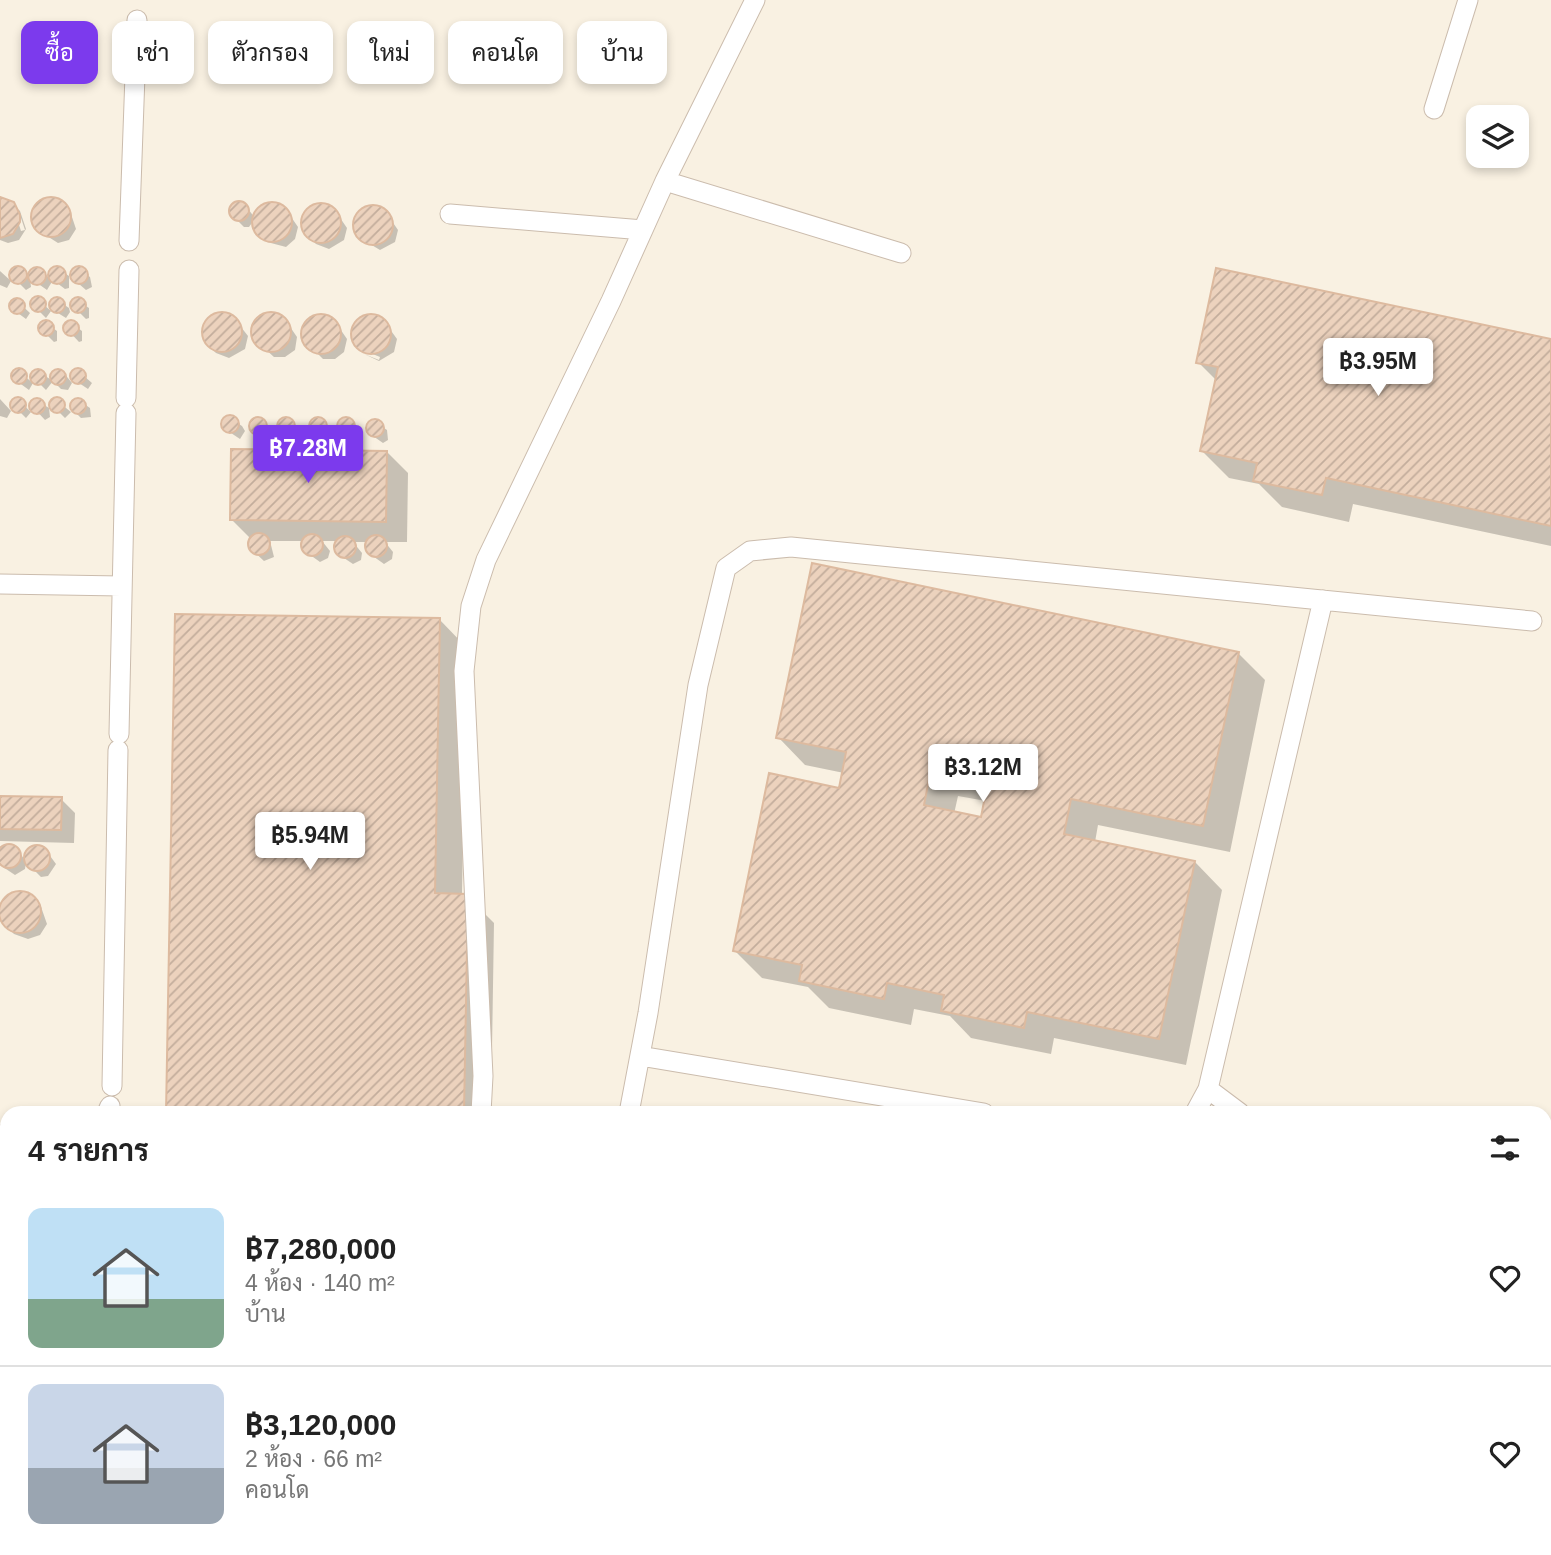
<!DOCTYPE html>
<html lang="th">
<meta charset="utf-8">
<style>
:root{--surface:#fff;--page:#f6f6f6;--text:#222;--muted:#767676;--line:#e0e0e0;--accent:#7c3aed}
body{margin:0;font-family:Helvetica,Sarabun,sans-serif;background:var(--page);color:var(--text);height:100vh;display:flex;flex-direction:column;font-size:26px;white-space:nowrap}
*{box-sizing:border-box;margin:0}
p{font-size:23px;color:var(--muted)}
.icon{flex:none;width:38px;height:38px;fill:none;stroke:currentColor;stroke-width:2;stroke-linecap:round;stroke-linejoin:round}
.map{position:relative;flex:1;overflow:hidden}
.side{position:absolute;left:0px;top:1106px;width:1552px;height:450px;display:flex;flex-direction:column;background:var(--surface);border-radius:21px 21px 0 0;box-shadow:0 4px 10px #0003}
.side>*{flex:none}
.top-card{position:absolute;left:21px;top:21px;width:700px;height:63px;display:flex;gap:14px}
.fabs{position:absolute;left:1466px;top:105px;display:grid;gap:14px}
.fabs a{display:grid;place-items:center;width:63px;height:63px;border-radius:14px;background:var(--surface);box-shadow:0 4px 10px #0003;font-size:35px}
.price{position:absolute;translate:-50% -60px;padding:0 16px;border-radius:7px;background:#fff;color:#222;font-size:23px;line-height:46px;filter:drop-shadow(0 2px 4px #0008)}
.price::after{content:'';position:absolute;left:50%;top:42px;width:21px;height:16px;margin-left:-10px;background:inherit;clip-path:polygon(0 0,100% 0,50% 100%)}
.price.current{background:var(--accent);color:#fff}
ul{padding:0;list-style:none}
li{display:flex;align-items:center;gap:21px;height:175px;padding:0 28px}
li+li{border-top:2px solid var(--line)}
li span{display:grid;place-items:center;flex:none;width:196px;height:140px;border-radius:14px;color:#555}
li>.icon{margin-inline-start:auto}
span .icon{width:84px;height:84px;fill:#fffc;stroke-width:1}
li b{font-size:30px}
h2{display:flex;justify-content:space-between;align-items:center;height:84px;padding:0 28px;font-size:30px}
.pill{padding:0 24px;border-radius:14px;background:var(--surface);box-shadow:0 4px 10px #0003;font-size:24px;line-height:63px}
.pill.current{background:var(--accent);color:#fff}
.map>svg:first-child{display:block}
</style>
<div class="map">
<svg width="1551" height="1555" viewBox="0 0 1551 1555">
<defs>
<pattern id="building-hatch" width="6" height="6" patternUnits="userSpaceOnUse" patternTransform="scale(1.75)"><rect width="6" height="6" fill="#ecd2bd"/><path d="M-1 1l2-2M0 6l6-6M5 7l2-2" fill="none" stroke="#c3ad9c"/></pattern>
</defs>
<rect width="100%" height="100%" fill="#f9f1e2"/>
<path fill="#0003" fill-rule="evenodd" d="M47,199L63,204L70,211L76,229L69,240L58,243L39,231L32,216L40,202Z
M0,200L13,206L21,231L25,230L18,209L20,211L26,229L19,240L8,243L0,240Z
M238,203L245,205L255,218L262,206L269,204L285,208L298,227L295,239L286,247L267,242L260,235L254,220L249,227H244L232,215V207Z
M318,205L334,209L347,228L344,240L329,249L316,244L309,237L303,221L305,214Z
M369,207L385,211L398,230L395,242L380,250L360,238L354,223L362,210Z
M56,267L69,276V288L65,289L53,280L47,290L30,278L31,287L26,290L11,275L17,268L31,278V272L36,269L50,278L51,271Z
M78,268L90,277L92,287L86,290L72,278L73,272Z
M0,271L11,281L7,288L0,285Z
M37,299L51,311L46,318L32,304Z
M56,299L69,308L70,312L66,318L53,310L51,305Z
M16,300L30,313L26,319L11,308V303Z
M77,300L89,308V318L86,319L72,305Z
M219,313L234,318L248,336L245,349L229,358L216,353L209,346L203,330L211,316Z
M268,313L284,318L297,337L295,350L285,357H274L254,339L255,323Z
M318,315L334,320L347,339L344,352L335,359H323L304,340L305,324Z
M368,316L384,321L397,339L394,352L379,361L364,354L379,360L380,357L358,348L353,333L360,319Z
M45,322L57,331V341L54,342L40,328Z
M70,322L82,331V341L79,342L65,327Z
M1551,341V546L1353,504L1349,522L1282,507L1259,484L1229,478L1202,451L1217,381L1198,362Z
M77,370L92,383L88,389L73,379V373Z
M18,371L33,383L29,390L14,379V373Z
M37,371L50,379L57,371L63,372L72,383L68,390L61,389L53,381L46,390L32,376Z
M0,399L11,411L7,418L0,416Z
M17,399L31,412L26,418L12,404Z
M77,399L90,408L91,417L81,418L74,411L72,405Z
M36,400L49,408L50,417L45,420L31,405Z
M56,400L71,412L65,418L52,405Z
M228,417L242,426L245,431L240,439L222,427L223,421Z
M256,418L270,427L273,432L270,439L263,440L250,425Z
M285,419L298,428L301,433L298,440L294,441L279,429L280,423Z
M317,419L331,427L333,432L328,440L311,429L312,422Z
M345,419L359,428L361,432L356,440L340,429V422Z
M374,421L387,430L388,440L383,443L370,434L368,428Z
M387,452L408,473L407,542H385L393,552L392,559L384,564L370,554L366,546L370,542H353L362,553L361,560L353,564L338,554L335,546L340,541H322L330,551L328,558L320,562L306,552L304,541H270L274,557L264,561L250,548L251,539L232,520Z
M439,619L466,647L462,896H467L494,923L491,1113H168Z
M1238,653L1265,680L1230,852L1098,825L1095,842L1195,862L1222,890L1186,1065L1054,1038L1051,1054L971,1038L950,1016L914,1009L911,1025L829,1008L808,987L762,978L735,951L840,790L844,773L805,765L778,737ZM958,796L986,801L982,819L954,814Z
M0,798L61,799L75,813L74,843L0,841Z
M5,844L16,847L26,862L25,869L15,875L0,865V847Z
M35,846L45,849L56,864L48,876L41,877L26,862L27,852Z
M17,893L33,897L40,904L47,924L40,935L28,939L14,934L7,927L0,910L8,896Z
M0,1202H7V1523H0Z
M1551,1480V1555H1399L1400,1549H1545Z"/>
<path fill="url(#building-hatch)" stroke="#ddba9f" stroke-width="2" fill-rule="evenodd" d="M31 217a20 20 0 1 1 40 0a20 20 0 1 1-40 0Z
M0,197L14,202L20,215V222L13,234L0,238Z
M229 211a10 10 0 1 1 20 0a10 10 0 1 1-20 0Z
M252 222a20 20 0 1 1 40 0a20 20 0 1 1-40 0Z
M301 223a20 20 0 1 1 40 0a20 20 0 1 1-40 0Z
M353 225a20 20 0 1 1 40 0a20 20 0 1 1-40 0Z
M9 275a9 9 0 1 1 18 0a9 9 0 1 1-18 0Z
M48 275a9 9 0 1 1 18 0a9 9 0 1 1-18 0Z
M70 275a9 9 0 1 1 18 0a9 9 0 1 1-18 0Z
M28 276a9 9 0 1 1 18 0a9 9 0 1 1-18 0Z
M1216,268L1551,339V526L1326,478L1322,495L1253,481L1257,463L1200,451L1218,367L1196,363Z
M30 304a8 8 0 1 1 16 0a8 8 0 1 1-16 0Z
M49 305a8 8 0 1 1 16 0a8 8 0 1 1-16 0Z
M70 305a8 8 0 1 1 16 0a8 8 0 1 1-16 0Z
M9 306a8 8 0 1 1 16 0a8 8 0 1 1-16 0Z
M251 332a20 20 0 1 1 40 0a20 20 0 1 1-40 0Z
M202 332a20 20 0 1 1 40 0a20 20 0 1 1-40 0Z
M351 334a20 20 0 1 1 40 0a20 20 0 1 1-40 0Z
M301 334a20 20 0 1 1 40 0a20 20 0 1 1-40 0Z
M38 328a8 8 0 1 1 16 0a8 8 0 1 1-16 0Z
M63 328a8 8 0 1 1 16 0a8 8 0 1 1-16 0Z
M70 376a8 8 0 1 1 16 0a8 8 0 1 1-16 0Z
M11 376a8 8 0 1 1 16 0a8 8 0 1 1-16 0Z
M50 377a8 8 0 1 1 16 0a8 8 0 1 1-16 0Z
M30 377a8 8 0 1 1 16 0a8 8 0 1 1-16 0Z
M10 405a8 8 0 1 1 16 0a8 8 0 1 1-16 0Z
M49 405a8 8 0 1 1 16 0a8 8 0 1 1-16 0Z
M70 406a8 8 0 1 1 16 0a8 8 0 1 1-16 0Z
M29 406a8 8 0 1 1 16 0a8 8 0 1 1-16 0Z
M221 424a9 9 0 1 1 18 0a9 9 0 1 1-18 0Z
M249 426a9 9 0 1 1 18 0a9 9 0 1 1-18 0Z
M337 426a9 9 0 1 1 18 0a9 9 0 1 1-18 0Z
M309 426a9 9 0 1 1 18 0a9 9 0 1 1-18 0Z
M277 426a9 9 0 1 1 18 0a9 9 0 1 1-18 0Z
M366 428a9 9 0 1 1 18 0a9 9 0 1 1-18 0Z
M231,449L387,451L386,522L230,520Z
M248 544a11 11 0 1 1 22 0a11 11 0 1 1-22 0Z
M301 545a11 11 0 1 1 22 0a11 11 0 1 1-22 0Z
M365 546a11 11 0 1 1 22 0a11 11 0 1 1-22 0Z
M334 547a11 11 0 1 1 22 0a11 11 0 1 1-22 0Z
M812,563L1239,652L1203,826L1071,799L1064,834L1195,861L1159,1039L1027,1012L1024,1028L941,1011L944,995L887,983L884,999L799,981L802,965L733,951L769,773L839,788L846,752L776,738ZM931,769L988,781L981,817L924,805Z
M175,614L440,618L435,893L468,894L464,1113H166Z
M0,796L62,797L61,830L0,829Z
M-3 856a12 12 0 1 1 24 0a12 12 0 1 1-24 0Z
M24 858a13 13 0 1 1 26 0a13 13 0 1 1-26 0Z
M-1 912a21 21 0 1 1 42 0a21 21 0 1 1-42 0Z
M0,1200H7V1497H0Z
M1545,1477L1551,1478V1555H1397L1398,1549H1545Z
M1132,1549H1221L1253,1555H1130Z"/>
<g fill="none" stroke-linecap="round" stroke-linejoin="round">
<defs>
<path id="service" d="M1434,109L1468,0
M665,181L901,253
M450,214L643,230
M129,241L137,20
M126,398L129,270
M0,584L121,586
M119,734L126,413
M640,1056L984,1113
M112,1086L118,750
M1208,1089L1240,1113
M107,1113L110,1106
M481,1113L483,1076L464,671L471,606L486,560L611,301L665,181L755,0
M629,1113L648,1013L698,685L726,568L750,551L791,547L1532,621
M1195,1113L1208,1089L1323,600
M0,1135H7
M350,1555L354,1549
M590,1555L593,1549
M1345,1555L1346,1549"/>
</defs>
<use href="#service" stroke="#cbbcad" stroke-width="21"/>
<use href="#service" stroke="#fff" stroke-width="19"/>
</g>
</svg>
<div class="fabs">
<a><svg class="icon" aria-label="layers" viewBox="0 0 24 24"><path d="M12 4l9 5-9 5-9-5zM3 14l9 5 9-5"/></svg></a>
</div>
<b class="price" style="left:1378px;top:398px">฿3.95M</b>
<b class="price current" style="left:308px;top:485px">฿7.28M</b>
<b class="price" style="left:983px;top:804px">฿3.12M</b>
<b class="price" style="left:310px;top:872px">฿5.94M</b>
<div class="top-card">
<a class="pill current">ซื้อ</a>
<a class="pill">เช่า</a>
<a class="pill">ตัวกรอง</a>
<a class="pill">ใหม่</a>
<a class="pill">คอนโด</a>
<a class="pill">บ้าน</a>
</div>
<section class="side">
<h2>4 รายการ<svg class="icon" aria-label="filters" viewBox="0 0 24 24"><path d="M4 7h16M4 17h16"/><circle cx="9" cy="7" r="2"/><circle cx="15" cy="17" r="2"/></svg></h2>
<ul>
<li><span style="background:linear-gradient(#bfe0f5 65%,#7fa58c 0)"><svg class="icon" aria-label="home" viewBox="0 0 24 24"><path d="M3 11l9-7 9 7M6 9v11h12V9"/></svg></span><div><b>฿7,280,000</b><p>4 ห้อง · 140 m²</p><p>บ้าน</p></div><svg class="icon" aria-label="heart" viewBox="0 0 24 24"><path d="M12 20l-8-8c-3-5 5-10 8-4 3-6 11-1 8 4z"/></svg></li>
<li><span style="background:linear-gradient(#c9d6e8 60%,#9aa5b1 0)"><svg class="icon" aria-label="home" viewBox="0 0 24 24"><path d="M3 11l9-7 9 7M6 9v11h12V9"/></svg></span><div><b>฿3,120,000</b><p>2 ห้อง · 66 m²</p><p>คอนโด</p></div><svg class="icon" aria-label="heart" viewBox="0 0 24 24"><path d="M12 20l-8-8c-3-5 5-10 8-4 3-6 11-1 8 4z"/></svg></li>
</ul>
</section>
</div>
